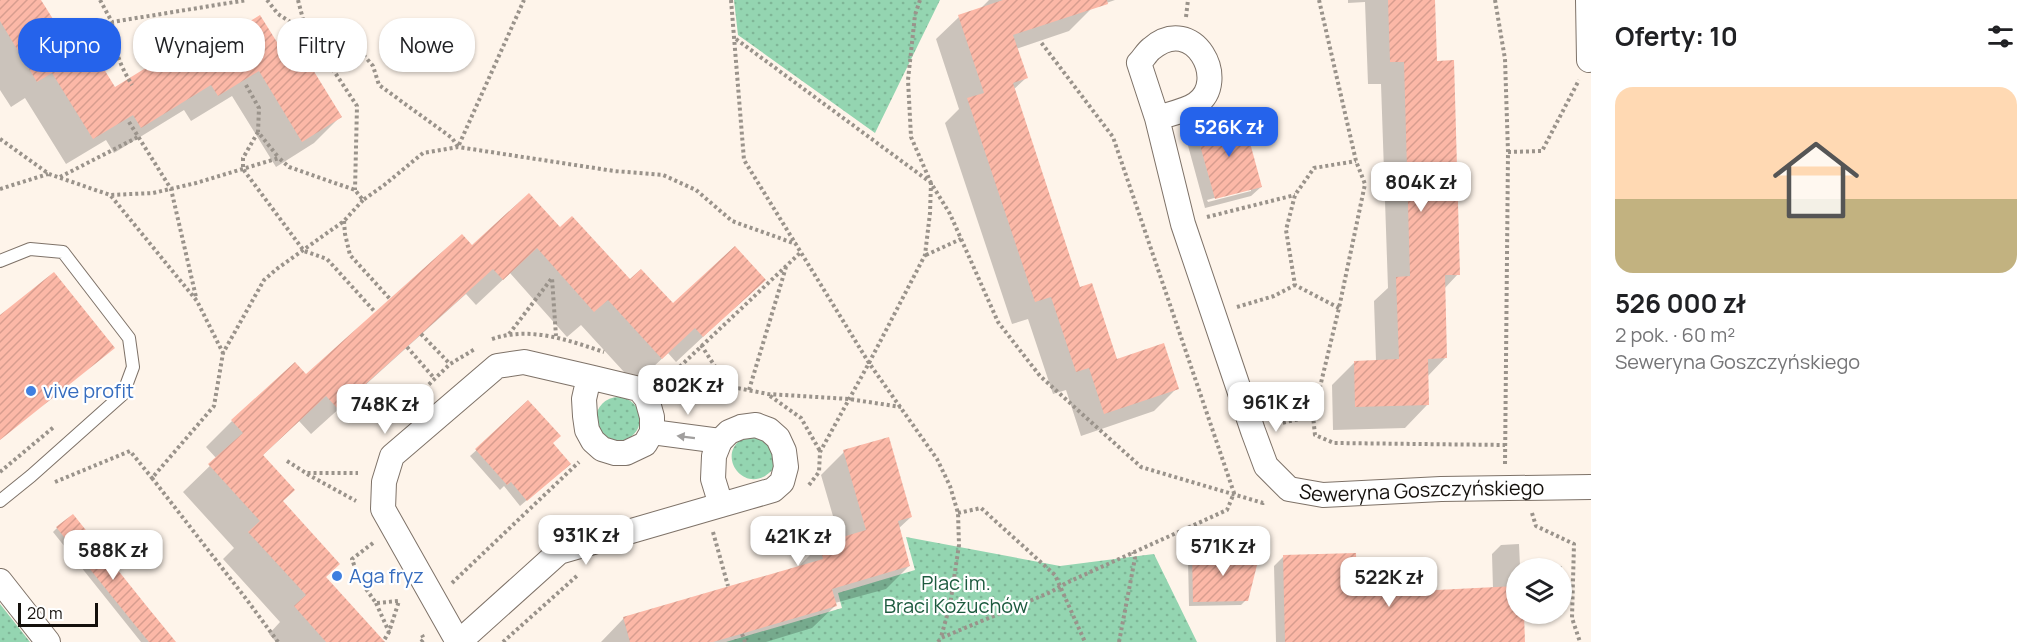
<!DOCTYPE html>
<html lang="pl">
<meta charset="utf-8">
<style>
:root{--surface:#fff;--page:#f6f6f6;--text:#202124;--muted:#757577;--line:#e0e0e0;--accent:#2563eb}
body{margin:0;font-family:Manrope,sans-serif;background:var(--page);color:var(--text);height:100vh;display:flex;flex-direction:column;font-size:22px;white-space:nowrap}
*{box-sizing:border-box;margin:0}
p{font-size:20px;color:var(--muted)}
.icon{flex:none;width:33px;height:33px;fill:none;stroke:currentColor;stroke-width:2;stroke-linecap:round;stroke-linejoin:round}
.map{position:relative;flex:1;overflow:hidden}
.details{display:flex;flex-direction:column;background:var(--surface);width:450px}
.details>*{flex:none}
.guide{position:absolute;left:18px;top:18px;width:570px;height:54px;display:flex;gap:12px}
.controls{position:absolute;left:1506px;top:558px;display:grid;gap:12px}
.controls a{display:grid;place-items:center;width:66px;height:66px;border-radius:50%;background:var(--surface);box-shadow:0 2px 4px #0004;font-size:30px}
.scale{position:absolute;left:18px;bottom:15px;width:80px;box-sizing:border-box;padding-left:6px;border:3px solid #14100c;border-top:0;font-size:16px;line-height:21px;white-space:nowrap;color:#14100c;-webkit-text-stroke:4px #fff;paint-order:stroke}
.price{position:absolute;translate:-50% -51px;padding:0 14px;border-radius:12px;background:#fff;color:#222;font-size:20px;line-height:39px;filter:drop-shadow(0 2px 3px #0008)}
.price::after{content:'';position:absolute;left:50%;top:36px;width:18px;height:14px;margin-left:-9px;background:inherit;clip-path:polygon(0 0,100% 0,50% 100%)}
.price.current{background:var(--accent);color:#fff}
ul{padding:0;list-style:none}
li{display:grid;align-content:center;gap:12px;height:318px;padding:0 24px}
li+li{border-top:2px solid var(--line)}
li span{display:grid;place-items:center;height:186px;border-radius:18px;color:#555}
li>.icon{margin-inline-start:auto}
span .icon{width:108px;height:108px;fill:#fffc;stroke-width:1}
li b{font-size:26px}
h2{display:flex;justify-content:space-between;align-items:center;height:72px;padding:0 24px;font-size:26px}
.pill{padding:0 21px;border-radius:24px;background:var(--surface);box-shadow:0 2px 4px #0004;font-size:21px;line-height:54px}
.pill.current{background:var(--accent);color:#fff}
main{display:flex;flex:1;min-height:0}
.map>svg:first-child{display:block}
</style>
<main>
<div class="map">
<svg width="1591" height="642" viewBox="0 0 1591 642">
<defs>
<pattern id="green-dots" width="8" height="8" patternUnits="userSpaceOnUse" patternTransform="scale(1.5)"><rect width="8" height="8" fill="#94d5b1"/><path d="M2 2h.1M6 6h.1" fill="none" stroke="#7fb697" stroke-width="1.8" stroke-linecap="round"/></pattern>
<pattern id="building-hatch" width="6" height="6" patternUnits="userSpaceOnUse" patternTransform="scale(1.5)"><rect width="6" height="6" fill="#fcb8a7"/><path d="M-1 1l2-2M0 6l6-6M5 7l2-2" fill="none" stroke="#d79d8f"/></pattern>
</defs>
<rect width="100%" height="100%" fill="#fef4ea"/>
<path fill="url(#green-dots)" d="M734,0H940L875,133L738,35Z
M596 419a22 22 0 1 1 44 0a22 22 0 1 1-44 0Z
M757,435L772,443L774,468C749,498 717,460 739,441C744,437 751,436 757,435Z
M906,537L1060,566L1154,554L1197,642H726L842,608L838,593L915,570Z
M0,604L30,642H0Z"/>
<path fill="#0003" fill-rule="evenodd" d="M0,0H40L77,59L114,89L284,57L340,117L314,143L276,167L232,96L191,121L184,110L114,153L106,140L66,164L25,98L11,107L0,90Z
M989,0H1115L1092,8L1069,31L1016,49L1026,78L1013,90L1080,289L1116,361L1177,388L1154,411L1081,436L1066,390L1053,394L1028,319L1012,324L945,123L959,109L936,39L959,17L979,10Z
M1348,0H1434L1435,62L1458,274L1444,289L1446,357L1427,377V405L1405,428L1333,430L1332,385L1355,362L1376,361L1374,301L1388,288L1381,84H1368L1365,2L1348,3Z
M1197,132L1261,187L1251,196L1205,208L1187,142ZM1251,188V191L1208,202L1207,200Z
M560,229L630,281L673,305L764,280L676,362L668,353L635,384L581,325L567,337L510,273L476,305L466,294L311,434L299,421L262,456L281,501L325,578L371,642H276L269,634L280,622L223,559L234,548L183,492L217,459L206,447L232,421L306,376L472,247Z
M528,403L551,443L563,469L520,506L504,486L500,490L470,456Z
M844,452L911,517L898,529L909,566L886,589L835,603V606L812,628L766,642H601L624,618L797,568L820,545L840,540L821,475Z
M57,528L174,642H141L53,532Z
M1519,544L1520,566H1562V585L1565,589V600L1562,603V568H1516V614H1522L1524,642H1276L1274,566L1283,557L1356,596L1493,589L1492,554L1501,545Z
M1192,555L1246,600L1241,605L1189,606L1188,560Z"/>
<path fill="url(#building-hatch)" d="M0,0H41L77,57L91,48L115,87L186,43L193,56L260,15L285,55L299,47L342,117L302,142L259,71L218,96L211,85L141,128L133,115L93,139L52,73L37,82L0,21Z
M1003,0H1107L1108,4L1013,35L1028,78L1013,83L1080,287L1092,283L1117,359L1164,343L1179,389L1104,414L1089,368L1076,372L1051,297L1035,302L967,98L984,93L958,15Z
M1388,0H1435L1437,61L1454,60L1460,275H1445L1447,358L1428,359L1429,405L1355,407L1354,361L1399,359L1396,277L1410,276L1404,62H1390Z
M1243,117L1262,187L1215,199L1196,131Z
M529,193L560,227L572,216L630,279L641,269L673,303L735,246L766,280L703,337L695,328L662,359L608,300L594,312L537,248L503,280L493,269L338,409L326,396L263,455L295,490L283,501L340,564L326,577L385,642H326L294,606L306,595L248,532L260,521L208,464L243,433L231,420L295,362L306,374L462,234L472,245Z
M54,272L115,348L0,440V315Z
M528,400L561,436L553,443L571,464L527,501L511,482L507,485L475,449Z
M889,437L912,517L898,521L910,566L832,589L837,606L713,642H630L623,617L823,559L819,544L866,530L843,450Z
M73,514L145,604L176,642H149L135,625L56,527Z
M1260,553L1248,601L1193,602L1192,554Z
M1356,553L1357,594L1516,586V614H1524L1525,642H1285L1283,555Z"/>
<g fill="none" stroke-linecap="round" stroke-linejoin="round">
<defs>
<path id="lane" d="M0,261L30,249L63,252L129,338L133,367L123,394L31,476L0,501"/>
<g id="street">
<path d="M1588,0L1589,60"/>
<path id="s1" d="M1157,118C1169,114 1186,111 1196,104C1230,82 1194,12 1151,49C1147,52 1143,59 1139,63L1157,118L1183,224L1253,431L1266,466L1289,489L1323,495L1441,489L1591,487"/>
<path d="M652,432L720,441"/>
<path d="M0,581L48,642"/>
<path d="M458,642L383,509L384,482L392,456L497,366L524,362L589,377L639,389L647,399L652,417V432L645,444L626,453H615L602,449L593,441L587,430L585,416L584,399L589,377"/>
<path d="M459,642L559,552L721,505L773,490L782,482L786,467L784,451L778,438L769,430L756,425L741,427L729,432L720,441L714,456L713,479L721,505"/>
</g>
</defs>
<use href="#lane" stroke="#7e7268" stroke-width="14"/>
<use href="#street" stroke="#7e7268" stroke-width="26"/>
<path stroke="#9a938b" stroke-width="4" stroke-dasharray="3 3" stroke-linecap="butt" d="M100,0L112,22L247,0
M267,0L278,14L292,23L345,40L361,52L373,66L379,85L452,138L458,147L524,0
M298,0L305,27L357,106L355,190
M731,0L744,160L869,363L937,459L950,486L958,513L959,545L950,605L941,637
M920,0L915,15L908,80L911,137L931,183L950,214L998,322L1040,376L1141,467L1263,503L1265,501
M1319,0L1356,161L1365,184L1339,308L1313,416L1315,435L1334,443L1505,445
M1495,0L1505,59L1508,152L1505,465
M1186,17L1188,0
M112,22C114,48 118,62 132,85
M736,39L930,182
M246,85L259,108L258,132L279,158
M129,122L171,189L196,297
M258,132L243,158V169L304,251L327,259L375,312
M0,139L49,174L110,195L153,193L196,183L279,158L289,167L355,190L363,200L383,186L423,153L458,147L614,171L663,175L696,190L732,221L796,244
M1508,152L1542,151L1579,80
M60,177L138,137
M0,189L48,174
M111,196L197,301L223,353
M1207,217L1295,195
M344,221L345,234L350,255L390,299
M926,255L961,239
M1237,307L1274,296L1295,285
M1339,308L1295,285L1286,230L1295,195L1314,168L1356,161
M421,334L450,364
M509,334L552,278L556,336
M492,339C531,326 567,340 604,352
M701,345L728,386
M407,347L434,378
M656,370L670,375L768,394L849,399L901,407
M671,375L801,252
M749,390L786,267
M770,396L801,418L820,451
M390,422L450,364L475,349
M1277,424L1313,416
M287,461L306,473H358
M0,472L55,426
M307,474L356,501
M55,482L130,451L152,478
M809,485L819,472L820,452L869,363L925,255L930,213L931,183
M958,513L981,508L1055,575L1085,642
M1532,513L1536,526L1574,544L1572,618L1580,642
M713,532L728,586
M373,543L352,559L359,579L376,603L399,601L389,632L383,642
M452,583L579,462
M376,603L389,632
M742,634L745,642
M278,642L247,600L152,478L214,406L223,353L264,280L278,268L344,221L363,200
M421,642L424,639L422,635
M503,642L579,574
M938,642L941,638L1051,592L1066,583L1227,510L1234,493L1113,137L1040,41
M1119,642L1135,558L1133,552"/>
<use href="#lane" stroke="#fff" stroke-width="12"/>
<use href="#street" stroke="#fff" stroke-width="24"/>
</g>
<defs><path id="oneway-solid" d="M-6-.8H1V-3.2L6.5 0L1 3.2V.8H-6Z" transform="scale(1.5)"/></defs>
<use fill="#a19f9e" href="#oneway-solid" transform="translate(686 437) rotate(-173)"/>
<g fill="#3f7fe0" stroke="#fff" stroke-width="2">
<circle cx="31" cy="391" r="6"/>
<circle cx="337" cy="576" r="6"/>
</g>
<g text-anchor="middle" stroke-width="4.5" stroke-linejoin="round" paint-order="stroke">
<g font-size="20" fill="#366cbe" stroke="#fff" text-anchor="start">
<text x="43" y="398">vive profit</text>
<text x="349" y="583">Aga fryz</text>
</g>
<g font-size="20" fill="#14100c" stroke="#fff">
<text dy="7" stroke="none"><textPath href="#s1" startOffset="764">Seweryna Goszczyńskiego</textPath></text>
</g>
<g font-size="20" fill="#1d5b3f" stroke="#fff">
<text x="956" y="590">Plac im.<tspan x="956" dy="23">Braci Kożuchów</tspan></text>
</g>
</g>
</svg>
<div class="controls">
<a><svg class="icon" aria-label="layers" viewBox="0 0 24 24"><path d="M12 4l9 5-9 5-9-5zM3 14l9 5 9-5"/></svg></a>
</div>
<div class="scale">20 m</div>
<b class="price current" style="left:1229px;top:158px">526K zł</b>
<b class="price" style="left:1421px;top:213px">804K zł</b>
<b class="price" style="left:688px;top:416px">802K zł</b>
<b class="price" style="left:1276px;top:433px">961K zł</b>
<b class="price" style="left:385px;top:435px">748K zł</b>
<b class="price" style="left:586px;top:566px">931K zł</b>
<b class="price" style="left:798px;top:567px">421K zł</b>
<b class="price" style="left:1223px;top:577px">571K zł</b>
<b class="price" style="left:113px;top:581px">588K zł</b>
<b class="price" style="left:1389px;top:608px">522K zł</b>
<div class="guide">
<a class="pill current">Kupno</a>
<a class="pill">Wynajem</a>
<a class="pill">Filtry</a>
<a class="pill">Nowe</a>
</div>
</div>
<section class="details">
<h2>Oferty: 10<svg class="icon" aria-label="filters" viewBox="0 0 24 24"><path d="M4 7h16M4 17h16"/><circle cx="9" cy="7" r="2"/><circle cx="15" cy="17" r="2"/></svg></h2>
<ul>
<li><span style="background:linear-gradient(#ffd9b3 60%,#c2b280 0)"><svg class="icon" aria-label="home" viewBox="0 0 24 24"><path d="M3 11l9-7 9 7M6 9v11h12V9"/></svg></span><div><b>526 000 zł</b><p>2 pok. · 60 m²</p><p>Seweryna Goszczyńskiego</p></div></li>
</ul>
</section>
</main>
